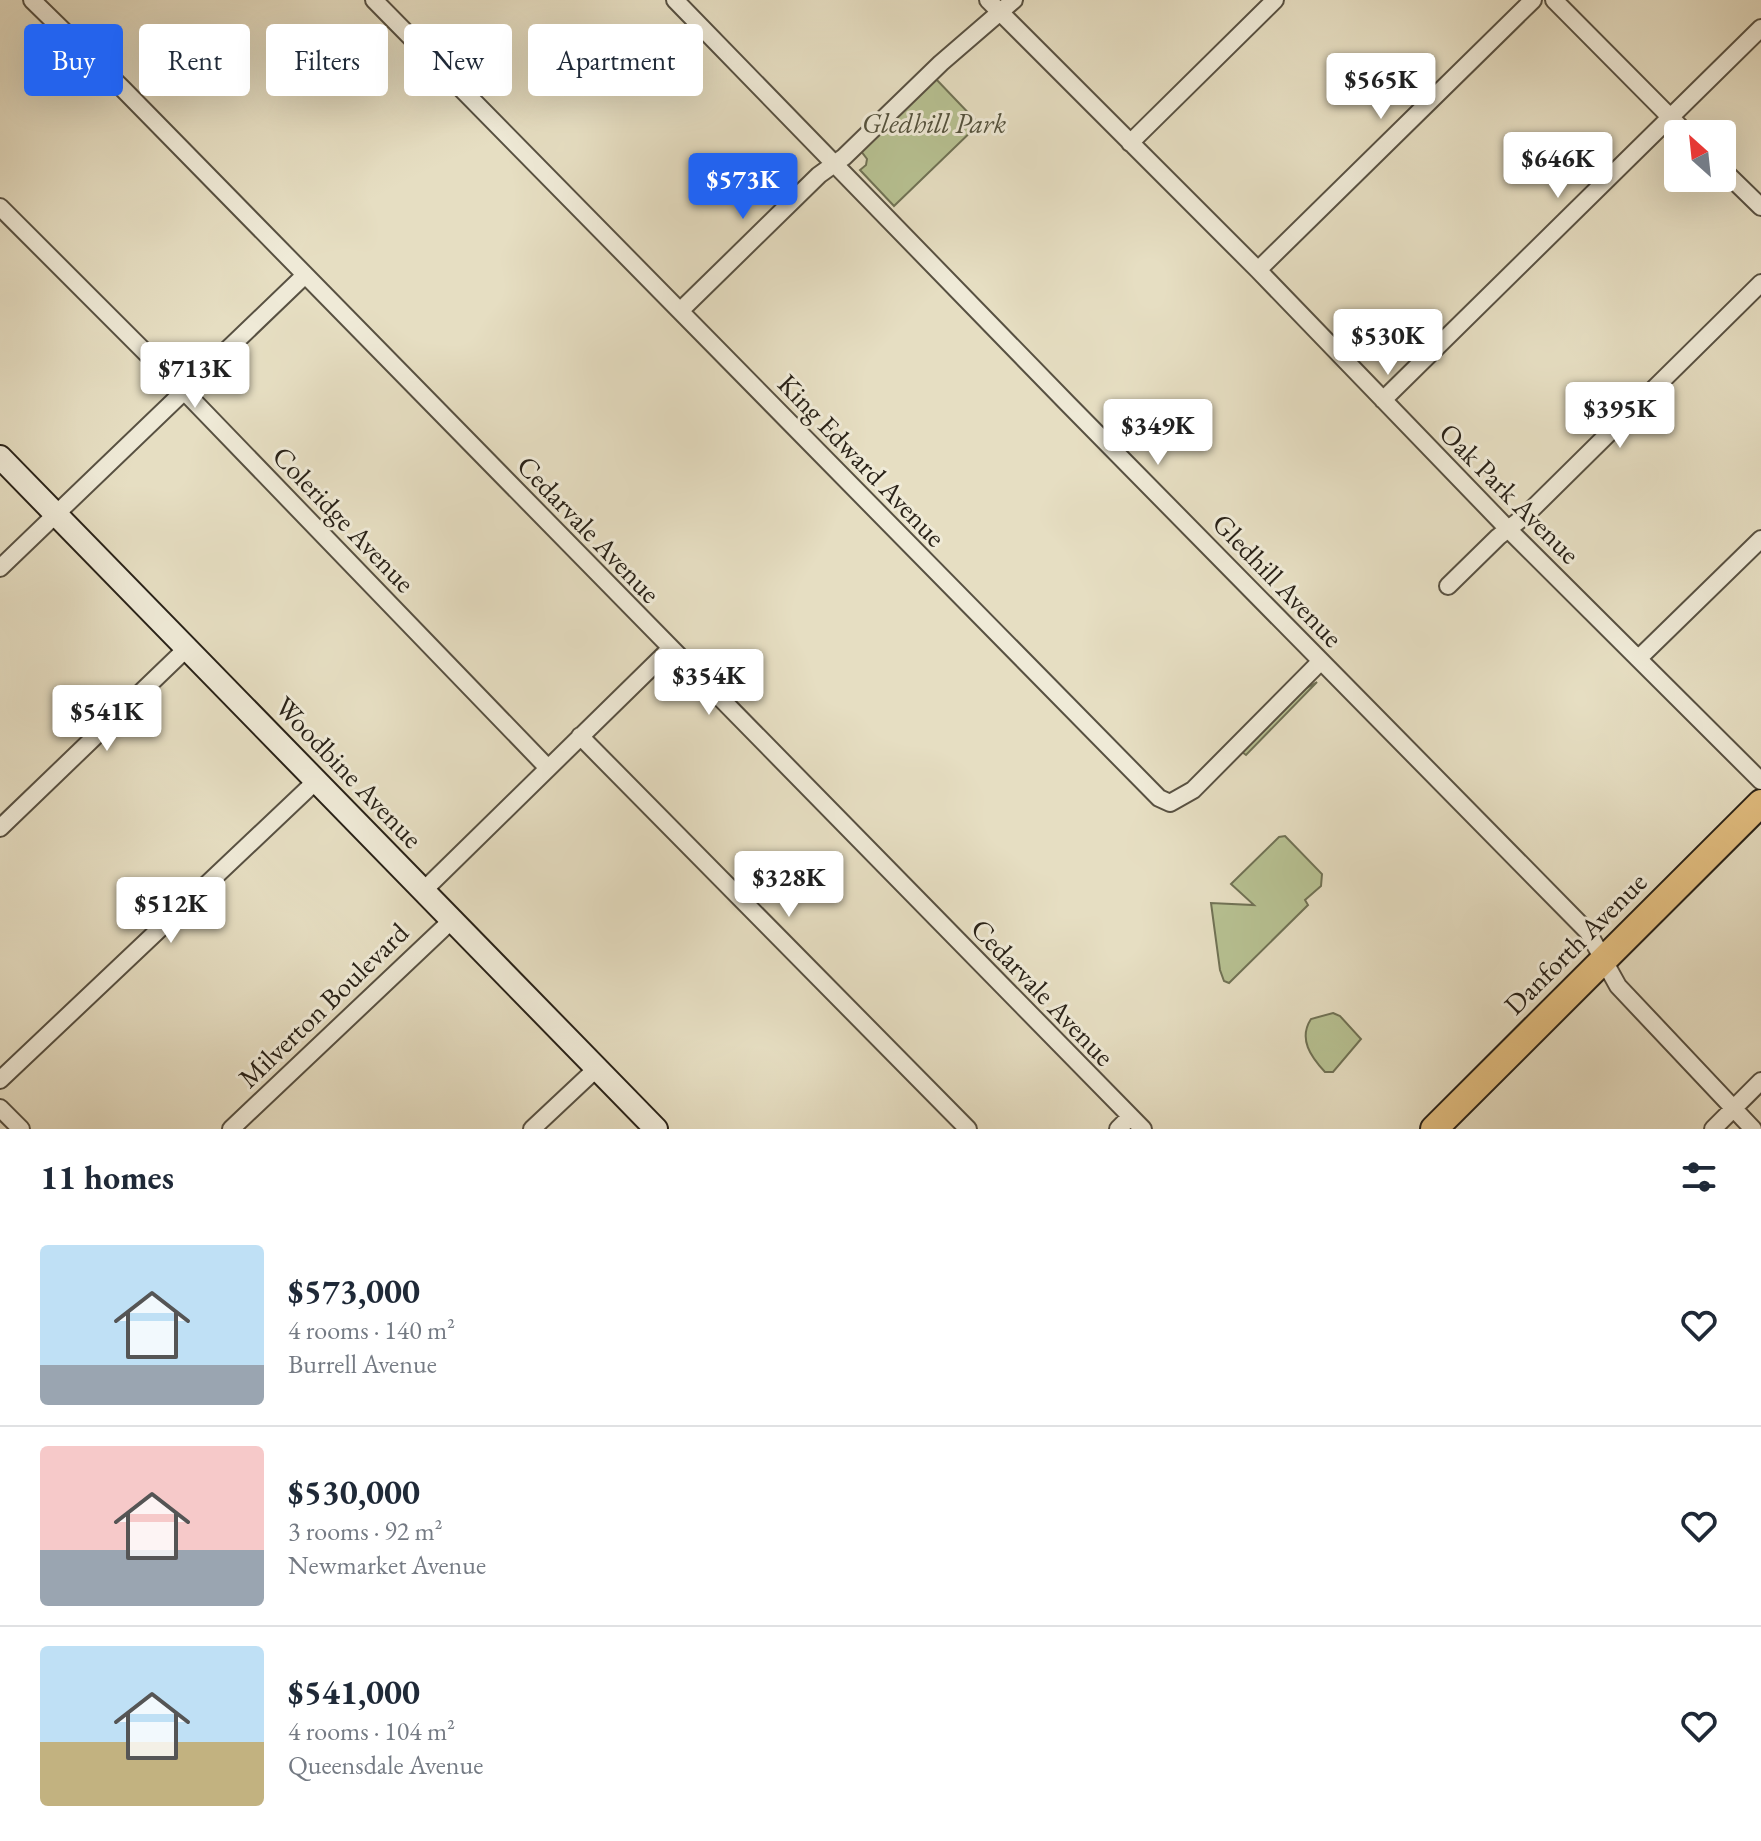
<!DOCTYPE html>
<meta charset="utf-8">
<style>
:root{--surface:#fff;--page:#f6f6f7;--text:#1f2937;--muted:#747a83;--line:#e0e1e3;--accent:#2563eb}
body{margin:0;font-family:"EB Garamond",serif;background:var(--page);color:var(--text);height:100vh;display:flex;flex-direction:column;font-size:30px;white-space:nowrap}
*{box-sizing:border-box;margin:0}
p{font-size:26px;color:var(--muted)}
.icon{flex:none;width:44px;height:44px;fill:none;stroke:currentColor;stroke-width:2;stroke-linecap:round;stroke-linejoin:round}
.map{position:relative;height:1129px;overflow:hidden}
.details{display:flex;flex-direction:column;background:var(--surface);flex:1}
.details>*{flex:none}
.guide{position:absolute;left:24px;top:24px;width:800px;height:72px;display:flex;gap:16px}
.needle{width:52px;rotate:333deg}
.tools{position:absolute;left:1664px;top:120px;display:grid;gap:16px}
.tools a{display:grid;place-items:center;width:72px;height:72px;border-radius:8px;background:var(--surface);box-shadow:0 8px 32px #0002;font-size:40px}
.price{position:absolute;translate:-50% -68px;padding:0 18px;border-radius:8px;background:#fff;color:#222;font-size:26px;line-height:52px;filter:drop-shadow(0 2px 4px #0008)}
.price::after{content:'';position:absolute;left:50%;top:48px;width:24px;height:18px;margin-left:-12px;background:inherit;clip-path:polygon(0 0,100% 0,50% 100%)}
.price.selected{background:var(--accent);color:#fff}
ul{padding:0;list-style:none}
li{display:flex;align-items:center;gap:24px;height:200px;padding:0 40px}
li+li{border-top:2px solid var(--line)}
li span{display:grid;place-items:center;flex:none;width:224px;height:160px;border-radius:8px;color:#555}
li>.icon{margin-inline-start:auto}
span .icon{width:96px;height:96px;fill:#fffc;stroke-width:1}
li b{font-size:34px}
h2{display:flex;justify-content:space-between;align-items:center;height:96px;padding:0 40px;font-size:34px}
.tag{padding:0 28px;border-radius:8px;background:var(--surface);box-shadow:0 8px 32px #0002;font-size:28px;line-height:72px}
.tag.selected{background:var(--accent);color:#fff}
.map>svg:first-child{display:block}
</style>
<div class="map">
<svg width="1761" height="1129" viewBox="0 0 1761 1129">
<rect width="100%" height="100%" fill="#e6dec2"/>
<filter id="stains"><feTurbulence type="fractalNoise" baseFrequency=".0025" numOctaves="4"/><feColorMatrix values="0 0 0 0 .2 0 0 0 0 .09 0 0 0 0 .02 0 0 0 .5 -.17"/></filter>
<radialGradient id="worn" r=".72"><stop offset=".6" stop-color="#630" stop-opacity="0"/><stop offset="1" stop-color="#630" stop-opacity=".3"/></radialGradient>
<path fill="#b7c192" stroke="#707255" stroke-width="2" d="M935,78L979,124L894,206L860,170L866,165L867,159L861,151Z
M1317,682L1246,755L1242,752L1305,689Z
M1285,836L1322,874L1321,886L1305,900L1308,905L1229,983L1224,981L1220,970L1211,903L1254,905L1231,884L1279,837Z
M1333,1013L1340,1016L1361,1039L1333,1072H1325C1311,1057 1298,1039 1311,1019Z"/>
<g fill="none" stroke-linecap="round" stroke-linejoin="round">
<defs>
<path id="minor" d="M32,0L122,88L1143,1129
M374,0L1159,798L1170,803L1193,790L1321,661
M675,0L1068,404L1588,932L1618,986L1753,1129
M988,0L1258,270L1508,529L1761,781
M1554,0L1687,134
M1130,143L1275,0
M1722,169L1761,207
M0,207L185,392L547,767
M1258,270L1533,0
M680,311L819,175L844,157L941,63L1014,0
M1383,400L1761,28
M0,568L304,276
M1448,586L1498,537L1526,515L1761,283
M1639,658L1761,539
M580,736L968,1129
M0,828L186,649
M423,891L670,649
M0,1080L316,781
M0,1108L21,1129
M231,1129L452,920
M532,1129L596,1069
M1118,1129L1130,1117
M1713,1129L1761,1081"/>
<path id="secondary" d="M0,457L656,1129"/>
<path id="primary" d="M1434,1129L1761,803"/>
</defs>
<use href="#minor" stroke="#585142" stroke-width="20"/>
<use href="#secondary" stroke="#292218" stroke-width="26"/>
<use href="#primary" stroke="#292218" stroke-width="30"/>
<use href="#minor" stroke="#efead7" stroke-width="16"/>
<use href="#secondary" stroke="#efead7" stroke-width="22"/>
<use href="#primary" stroke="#e3bf81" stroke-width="26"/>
</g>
<g text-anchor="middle" stroke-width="6" stroke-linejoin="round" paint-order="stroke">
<g font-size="28" font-style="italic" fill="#54523d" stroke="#efead7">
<text x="934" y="133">Gledhill Park</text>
</g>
<g font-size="28" fill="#292218" stroke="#efead7">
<text transform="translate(862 460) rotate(46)" y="10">King Edward Avenue</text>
<text transform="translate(1510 493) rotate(45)" y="10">Oak Park Avenue</text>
<text transform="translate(344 519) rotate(46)" y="10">Coleridge Avenue</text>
<text transform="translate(589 529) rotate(46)" y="10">Cedarvale Avenue</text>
<text transform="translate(1278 580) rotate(46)" y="10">Gledhill Avenue</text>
<text transform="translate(349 772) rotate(46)" y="10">Woodbine Avenue</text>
<text transform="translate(1575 943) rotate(-45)" y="10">Danforth Avenue</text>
<text transform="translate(1043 992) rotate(46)" y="10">Cedarvale Avenue</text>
<text transform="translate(323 1005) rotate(-44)" y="10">Milverton Boulevard</text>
</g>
</g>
<rect width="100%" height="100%" filter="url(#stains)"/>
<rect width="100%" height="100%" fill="url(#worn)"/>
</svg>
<div class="tools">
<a><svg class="needle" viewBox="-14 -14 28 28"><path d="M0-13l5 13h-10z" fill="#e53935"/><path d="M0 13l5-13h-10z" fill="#747a83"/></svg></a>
</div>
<b class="price" style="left:1381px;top:121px">$565K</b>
<b class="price" style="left:1558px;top:200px">$646K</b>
<b class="price selected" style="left:743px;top:221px">$573K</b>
<b class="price" style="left:1388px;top:377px">$530K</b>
<b class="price" style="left:195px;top:410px">$713K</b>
<b class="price" style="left:1620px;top:450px">$395K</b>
<b class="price" style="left:1158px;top:467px">$349K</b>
<b class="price" style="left:709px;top:717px">$354K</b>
<b class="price" style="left:107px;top:753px">$541K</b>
<b class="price" style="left:789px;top:919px">$328K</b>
<b class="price" style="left:171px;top:945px">$512K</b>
<div class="guide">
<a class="tag selected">Buy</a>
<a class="tag">Rent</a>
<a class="tag">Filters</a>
<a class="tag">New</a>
<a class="tag">Apartment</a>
</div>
</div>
<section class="details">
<h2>11 homes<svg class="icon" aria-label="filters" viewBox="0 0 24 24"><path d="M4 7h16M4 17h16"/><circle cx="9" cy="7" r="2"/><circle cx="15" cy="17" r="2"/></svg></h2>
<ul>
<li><span style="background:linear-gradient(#bfe0f5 75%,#9aa5b1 0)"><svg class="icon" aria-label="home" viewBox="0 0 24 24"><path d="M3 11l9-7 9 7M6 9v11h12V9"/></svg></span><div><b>$573,000</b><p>4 rooms · 140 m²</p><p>Burrell Avenue</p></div><svg class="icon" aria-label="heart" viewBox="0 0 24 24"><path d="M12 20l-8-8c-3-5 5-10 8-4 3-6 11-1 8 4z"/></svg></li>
<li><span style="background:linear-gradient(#f6c9c9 65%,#9aa5b1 0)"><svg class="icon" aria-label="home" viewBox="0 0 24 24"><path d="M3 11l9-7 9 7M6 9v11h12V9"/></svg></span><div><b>$530,000</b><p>3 rooms · 92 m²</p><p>Newmarket Avenue</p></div><svg class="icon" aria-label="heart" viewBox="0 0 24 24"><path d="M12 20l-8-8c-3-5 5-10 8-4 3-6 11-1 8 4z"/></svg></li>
<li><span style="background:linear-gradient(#bfe0f5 60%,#c2b280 0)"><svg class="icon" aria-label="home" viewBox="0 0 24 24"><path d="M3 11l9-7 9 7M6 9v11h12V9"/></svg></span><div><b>$541,000</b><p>4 rooms · 104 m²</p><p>Queensdale Avenue</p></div><svg class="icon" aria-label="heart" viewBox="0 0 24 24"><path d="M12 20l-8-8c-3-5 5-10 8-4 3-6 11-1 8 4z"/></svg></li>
</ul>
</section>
